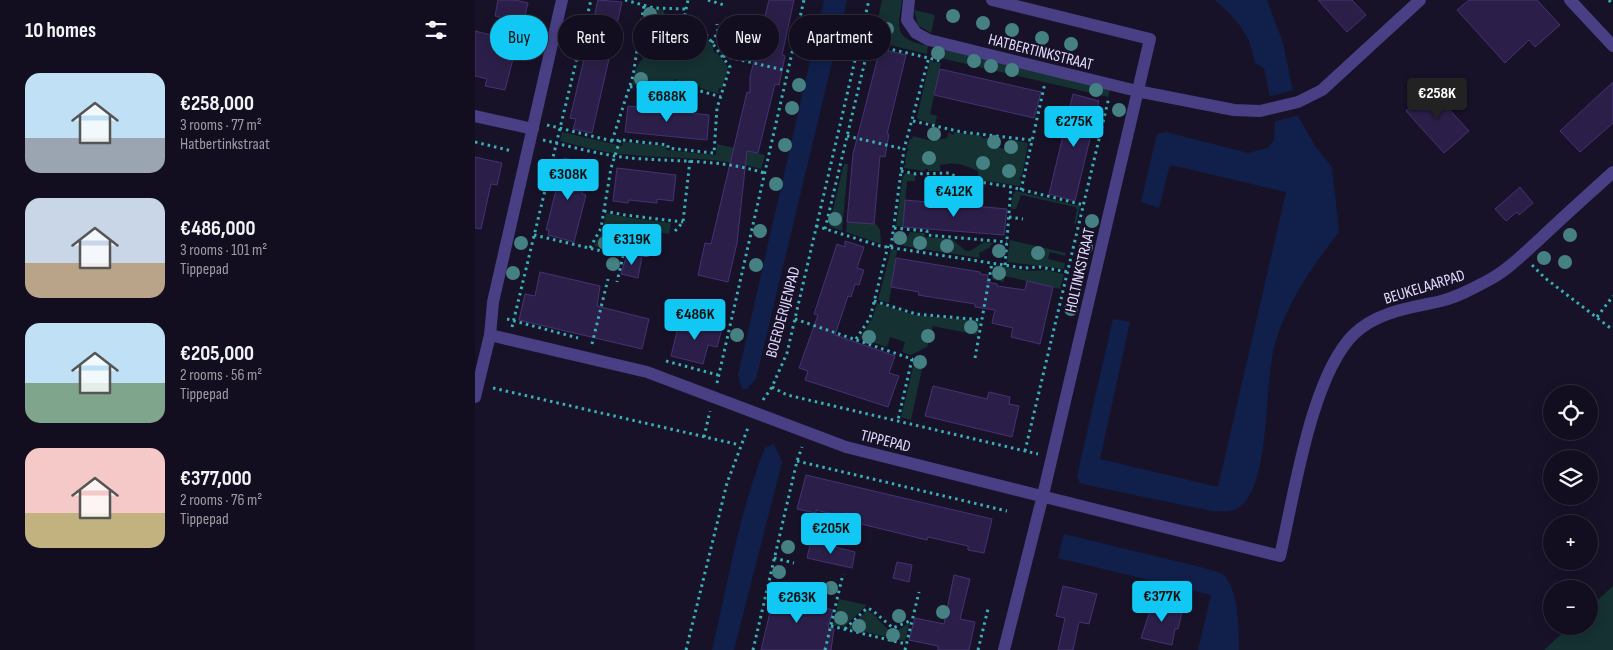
<!DOCTYPE html>
<meta charset="utf-8">
<style>
:root{--surface:#120e1f;--page:#1b1728;--text:#f1f3f6;--muted:#9c9ca4;--line:#312e3d;--accent:#11c7f3}
body{margin:0;font-family:"Sofia Sans Condensed",sans-serif;background:var(--page);color:var(--text);height:100vh;display:flex;flex-direction:column;font-size:19px;white-space:nowrap}
*{box-sizing:border-box;margin:0}
p{font-size:16px;color:var(--muted)}
.icon{flex:none;width:28px;height:28px;fill:none;stroke:currentColor;stroke-width:2;stroke-linecap:round;stroke-linejoin:round}
.map{position:relative;flex:1;overflow:hidden}
.panel{display:flex;flex-direction:column;background:var(--surface);width:475px}
.panel>*{flex:none}
.top-card{position:absolute;left:15px;top:15px;width:475px;height:45px;display:flex;gap:10px}
.tools{position:absolute;left:1068px;top:385px;display:grid;gap:10px}
.tools a{display:grid;place-items:center;width:55px;height:55px;border-radius:50%;background:var(--surface);box-shadow:0 2px 12px #0003,0 0 0 1px var(--line);font-size:25px}
.price{position:absolute;translate:-50% -42px;padding:0 11px;border-radius:5px;background:var(--accent);color:#111;font-size:16px;line-height:32px;filter:drop-shadow(0 1px 2px #0008)}
.price::after{content:'';position:absolute;left:50%;top:30px;width:15px;height:11px;margin-left:-8px;background:inherit;clip-path:polygon(0 0,100% 0,50% 100%)}
.price.on{background:#222;color:#fff}
ul{padding:0;list-style:none}
li{display:flex;align-items:center;gap:15px;height:125px;padding:0 25px}
li span{display:grid;place-items:center;flex:none;width:140px;height:100px;border-radius:15px;color:#555}
li>.icon{margin-inline-start:auto}
span .icon{width:60px;height:60px;fill:#fffc;stroke-width:1}
li b{font-size:21px}
h2{display:flex;justify-content:space-between;align-items:center;height:60px;padding:0 25px;font-size:21px}
.tag{padding:0 18px;border-radius:22px;background:var(--surface);box-shadow:0 2px 12px #0003,0 0 0 1px var(--line);font-size:18px;line-height:45px}
.tag.on{background:var(--accent);color:#111}
main{display:flex;flex:1;min-height:0}
.map>svg:first-child{display:block}
</style>
<main>
<section class="panel">
<h2>10 homes<svg class="icon" aria-label="filters" viewBox="0 0 24 24"><path d="M4 7h16M4 17h16"/><circle cx="9" cy="7" r="2"/><circle cx="15" cy="17" r="2"/></svg></h2>
<ul>
<li><span style="background:linear-gradient(#bfe0f5 65%,#9aa5b1 0)"><svg class="icon" aria-label="home" viewBox="0 0 24 24"><path d="M3 11l9-7 9 7M6 9v11h12V9"/></svg></span><div><b>€258,000</b><p>3 rooms · 77 m²</p><p>Hatbertinkstraat</p></div></li>
<li><span style="background:linear-gradient(#c9d6e8 65%,#b9a48a 0)"><svg class="icon" aria-label="home" viewBox="0 0 24 24"><path d="M3 11l9-7 9 7M6 9v11h12V9"/></svg></span><div><b>€486,000</b><p>3 rooms · 101 m²</p><p>Tippepad</p></div></li>
<li><span style="background:linear-gradient(#bfe0f5 60%,#7fa58c 0)"><svg class="icon" aria-label="home" viewBox="0 0 24 24"><path d="M3 11l9-7 9 7M6 9v11h12V9"/></svg></span><div><b>€205,000</b><p>2 rooms · 56 m²</p><p>Tippepad</p></div></li>
<li><span style="background:linear-gradient(#f6c9c9 65%,#c2b280 0)"><svg class="icon" aria-label="home" viewBox="0 0 24 24"><path d="M3 11l9-7 9 7M6 9v11h12V9"/></svg></span><div><b>€377,000</b><p>2 rooms · 76 m²</p><p>Tippepad</p></div></li>
</ul>
</section>
<div class="map">
<svg width="1138" height="650" viewBox="0 0 1138 650">
<rect width="100%" height="100%" fill="#181229"/>
<path fill="#153132" d="M407,0H427C423,30 418,38 453,46L452,54L398,41Z
M170,7L189,10V13L194,17V20H198V17L206,20L229,35V41L232,39L239,48L238,50L240,53L242,52L253,68L247,88H244L243,91L245,94L225,88C220,78 210,84 202,82V79L198,80L199,82L157,85C159,80 159,72 162,67C166,59 170,60 168,48L165,46V42H168V39L166,38Z
M439,10L460,15L456,33L443,25Z
M459,47L635,89L633,97L457,56Z
M455,61L466,63L455,114L462,116L460,125L443,119L442,117Z
M87,132L147,146L148,142L191,146V150L241,155L242,144L290,155L286,169C241,156 192,159 145,154C125,152 105,146 85,141Z
M474,132L478,135L479,132L506,136L509,139L512,137V142L528,149L535,147L538,140L553,143L547,176L544,178L546,180L545,186L506,180V177H503V171C490,165 480,161 465,165V171H453V169H450L449,171L429,168V165H431L430,161L432,151H434L432,147L435,139H437L438,136L457,141L472,138Z
M369,164H373L367,231L354,226Z
M431,173L440,175V181H432L428,227L421,226L428,176Z
M541,191L605,206L601,224H599L602,210L600,207L546,195L541,209H536L538,194Z
M131,213L150,217L196,223L194,234L180,232L173,256L119,246L128,229Z
M372,222L401,224L405,230L406,244L371,232Z
M435,232L450,233V237L477,239L491,251H495L509,242L518,243L514,248L504,253L505,258L428,246Z
M535,240L591,253L590,256L575,252L573,259L590,263L589,269L532,262Z
M416,250H422L414,303L403,300Z
M519,265L554,271L571,270L589,274L585,289L530,276L528,282L517,279Z
M402,303L439,315L505,321L502,335L458,326L452,347L436,355L427,352L430,342L415,337L412,347L385,338L397,319Z
M450,355L436,420L426,417L440,359Z
M1138,586V650H1069L1095,626H1114V608Z
M364,599L392,605L369,627L358,625Z
M392,611C402,613 408,630 419,631C424,631 430,625 434,623L430,641L373,628Z"/>
<path fill="#10204a" d="M349,0H372L281,379L272,389H267L263,375Z
M740,0H792L808,43L823,116L840,146L857,167L864,232C839,264 813,301 801,340C788,379 797,481 766,506C757,513 747,511 737,511L621,487L605,483L602,476L638,319L655,322L625,459L743,487L811,192L696,165L694,168L684,208L666,202L682,134L691,132L773,153L793,148L799,140L800,122L789,68L780,63C775,33 762,20 740,0Z
M299,444L307,462L259,650H237C253,583 264,512 290,448Z
M589,534L729,568C734,570 743,571 747,574C764,586 764,631 764,650H723L736,595L583,558Z"/>
<path fill="#181229" d="M819,90L825,115L797,122L792,97Z"/>
<path fill="#2b1f49" stroke="#453273" d="M23,0H40L53,3L48,23L20,16Z
M123,0L147,2L117,133L98,129L101,119L95,118Z
M294,0H319L307,55L310,56L304,85L300,84L283,153L272,151L262,243L253,282L223,275L230,243L236,244L272,92L275,93V77Z
M843,0H877L891,15L872,32Z
M994,0H1062L1085,25L1060,47L1054,40L1030,63L982,10Z
M0,31L24,37L21,51L39,55L30,90L10,86L12,79L0,76Z
M405,49L431,55L412,134H414L410,157L405,156L399,224L372,222L378,154Z
M465,69L566,92L559,118L459,95Z
M1138,82V123L1105,152L1085,131Z
M957,87L971,102L969,104L994,131L969,153L931,111Z
M598,94L624,101L600,201L574,194Z
M153,106L234,115L232,140L150,132Z
M0,157L27,163L22,185L16,184L6,229L0,228Z
M89,158L114,164L107,194L111,195L99,242L73,235L74,230H71Z
M142,168L201,175L198,201L182,199V203L154,200L153,203L138,201Z
M1045,187L1058,203L1044,215L1042,212L1031,221L1020,209Z
M430,200L532,209L529,235L428,227Z
M370,241L389,247L382,268L389,270L384,285L380,284L376,297L373,296L360,335L420,356L414,373L424,376L413,407L330,380L333,371L324,368L343,315L339,314L362,244L370,247Z
M152,254L167,256L163,278L146,274Z
M421,258L505,272V274L513,275L512,282L522,284V286L550,290L552,281L578,287L565,344L536,337L538,328L517,323L520,310L500,307V304L443,295L444,292L416,287Z
M65,272L125,286L122,306L174,319L167,349L44,320L50,294L60,296Z
M205,319L247,329L242,347L233,345L228,364L196,356Z
M458,386L512,399L514,392L535,397L534,404L544,406L537,437L450,416Z
M331,475L517,519L509,553L493,550V546L453,537L452,540L378,522L379,519L341,510V513L322,509Z
M336,541L380,552L377,568L332,558Z
M422,562L437,565L434,582L418,578Z
M479,575L495,579L485,619L500,622L494,650H463V646L434,640L440,618L469,624Z
M588,586L622,594L614,624L604,622L598,650H583L590,618L581,616Z
M301,587L331,594L329,603L358,610L353,627L359,629L356,650H286Z
M685,599L702,603L700,611L707,612L703,629H700L697,645L666,638L677,605L683,607Z"/>
<g fill="none" stroke-linecap="round" stroke-linejoin="round">
<path stroke="#37b1b6" stroke-width="3" stroke-dasharray="2.5 4" stroke-linecap="butt" d="M150,0L179,8L211,9
M233,0L249,5
M1134,0L1138,5
M237,43L243,31L242,24
M248,56L313,71
M155,87L201,84L246,97
M438,121L487,132L556,140
M72,125L137,141L148,140L193,145V148L239,153L242,108L255,67L230,33L209,19L213,0
M372,136L429,149
M68,140C97,147 126,155 155,158C201,162 246,159 289,173
M137,141L158,76L169,5
M0,142L37,151
M426,171L441,174L474,173L486,179L536,187L609,205
M546,190L570,83
M129,211L150,215L208,222
M534,217L548,219
M341,226L405,246L549,268L565,267L593,272
M419,228L452,231V235L532,242
M350,229L394,44L466,61
M200,231L208,222L215,160
M59,235L148,256L142,282
M416,247L429,149L454,57
M115,248L126,228L136,168L145,140
M530,265L536,187
M1057,265L1070,278L1138,330
M399,301L441,314L507,320
M1122,317L1138,296
M32,319L103,338
M320,319L437,359L423,420
M37,327L116,0
M381,339L395,318L413,246
M117,344L133,279
M500,358L517,263
M191,361L243,375
M242,383L329,0
M297,387L312,395L563,454
M18,388L265,445
M288,400L297,387L312,353L394,0
M229,437L235,411
M550,451L634,97
M322,461L532,511
M299,558L319,563
M356,626L431,644
M370,629L392,608L397,610L418,628L437,620
M211,650L252,483L274,425
M278,650L322,461L327,447
M350,650L368,574
M430,650L444,592
M503,650L513,609"/>
<path stroke="#493f85" stroke-width="12" d="M434,0L432,20L441,33L454,40L662,91L759,110L785,111L823,102L847,90L945,0
M517,0L675,39L568,495L529,650
M1095,0L1138,46
M0,116L58,129
M15,335L172,372L371,447L805,556C819,496 836,376 879,334C903,311 936,308 966,301C982,297 997,289 1012,281C1032,271 1048,254 1065,239C1089,216 1114,194 1138,172
M0,397L15,335L18,302L87,0"/>
</g>
<g fill="#458182">
<circle cx="175" cy="14" r="7"/>
<circle cx="478" cy="16" r="7"/>
<circle cx="508" cy="23" r="7"/>
<circle cx="412" cy="29" r="7"/>
<circle cx="537" cy="30" r="7"/>
<circle cx="567" cy="38" r="7"/>
<circle cx="596" cy="44" r="7"/>
<circle cx="463" cy="53" r="7"/>
<circle cx="499" cy="61" r="7"/>
<circle cx="516" cy="66" r="7"/>
<circle cx="537" cy="70" r="7"/>
<circle cx="166" cy="79" r="7"/>
<circle cx="324" cy="85" r="7"/>
<circle cx="621" cy="90" r="7"/>
<circle cx="317" cy="108" r="7"/>
<circle cx="644" cy="110" r="7"/>
<circle cx="459" cy="134" r="7"/>
<circle cx="519" cy="142" r="7"/>
<circle cx="310" cy="145" r="7"/>
<circle cx="536" cy="147" r="7"/>
<circle cx="454" cy="158" r="7"/>
<circle cx="508" cy="163" r="7"/>
<circle cx="534" cy="171" r="7"/>
<circle cx="301" cy="184" r="7"/>
<circle cx="360" cy="219" r="7"/>
<circle cx="617" cy="221" r="7"/>
<circle cx="285" cy="231" r="7"/>
<circle cx="1095" cy="235" r="7"/>
<circle cx="425" cy="238" r="7"/>
<circle cx="46" cy="243" r="7"/>
<circle cx="130" cy="243" r="7"/>
<circle cx="445" cy="243" r="7"/>
<circle cx="472" cy="246" r="7"/>
<circle cx="611" cy="247" r="7"/>
<circle cx="171" cy="250" r="7"/>
<circle cx="524" cy="251" r="7"/>
<circle cx="563" cy="253" r="7"/>
<circle cx="1069" cy="258" r="7"/>
<circle cx="1090" cy="262" r="7"/>
<circle cx="138" cy="264" r="7"/>
<circle cx="281" cy="265" r="7"/>
<circle cx="38" cy="273" r="7"/>
<circle cx="524" cy="273" r="7"/>
<circle cx="596" cy="309" r="7"/>
<circle cx="496" cy="327" r="7"/>
<circle cx="262" cy="335" r="7"/>
<circle cx="453" cy="336" r="7"/>
<circle cx="394" cy="337" r="7"/>
<circle cx="445" cy="362" r="7"/>
<circle cx="313" cy="547" r="7"/>
<circle cx="304" cy="572" r="7"/>
<circle cx="356" cy="588" r="7"/>
<circle cx="468" cy="612" r="7"/>
<circle cx="424" cy="616" r="7"/>
<circle cx="366" cy="618" r="7"/>
<circle cx="384" cy="626" r="7"/>
<circle cx="418" cy="635" r="7"/>
</g>
<g text-anchor="middle" stroke-width="4" stroke-linejoin="round" paint-order="stroke">
<g font-size="16" fill="#e2dbfd" stroke="#181229">
<text transform="translate(566 51) rotate(14)" y="6">HATBERTINKSTRAAT</text>
<text transform="translate(604 270) rotate(-77)" y="6">HOLTINKSTRAAT</text>
<text transform="translate(949 286) rotate(-17)" y="6">BEUKELAARPAD</text>
<text transform="translate(307 312) rotate(-75)" y="6">BOERDERIJENPAD</text>
<text transform="translate(411 440) rotate(14)" y="6">TIPPEPAD</text>
</g>
</g>
</svg>
<div class="tools">
<a><svg class="icon" aria-label="locate" viewBox="0 0 24 24"><circle cx="12" cy="12" r="6"/><path d="M12 2v4M12 18v4M2 12h4M18 12h4"/></svg></a>
<a><svg class="icon" aria-label="layers" viewBox="0 0 24 24"><path d="M12 4l9 5-9 5-9-5zM3 14l9 5 9-5"/></svg></a>
<a>+</a>
<a>−</a>
</div>
<b class="price on" style="left:962px;top:120px">€258K</b>
<b class="price" style="left:192px;top:123px">€688K</b>
<b class="price" style="left:599px;top:148px">€275K</b>
<b class="price" style="left:93px;top:201px">€308K</b>
<b class="price" style="left:479px;top:218px">€412K</b>
<b class="price" style="left:157px;top:266px">€319K</b>
<b class="price" style="left:220px;top:341px">€486K</b>
<b class="price" style="left:356px;top:555px">€205K</b>
<b class="price" style="left:687px;top:623px">€377K</b>
<b class="price" style="left:322px;top:624px">€263K</b>
<div class="top-card">
<a class="tag on">Buy</a>
<a class="tag">Rent</a>
<a class="tag">Filters</a>
<a class="tag">New</a>
<a class="tag">Apartment</a>
</div>
</div>
</main>
